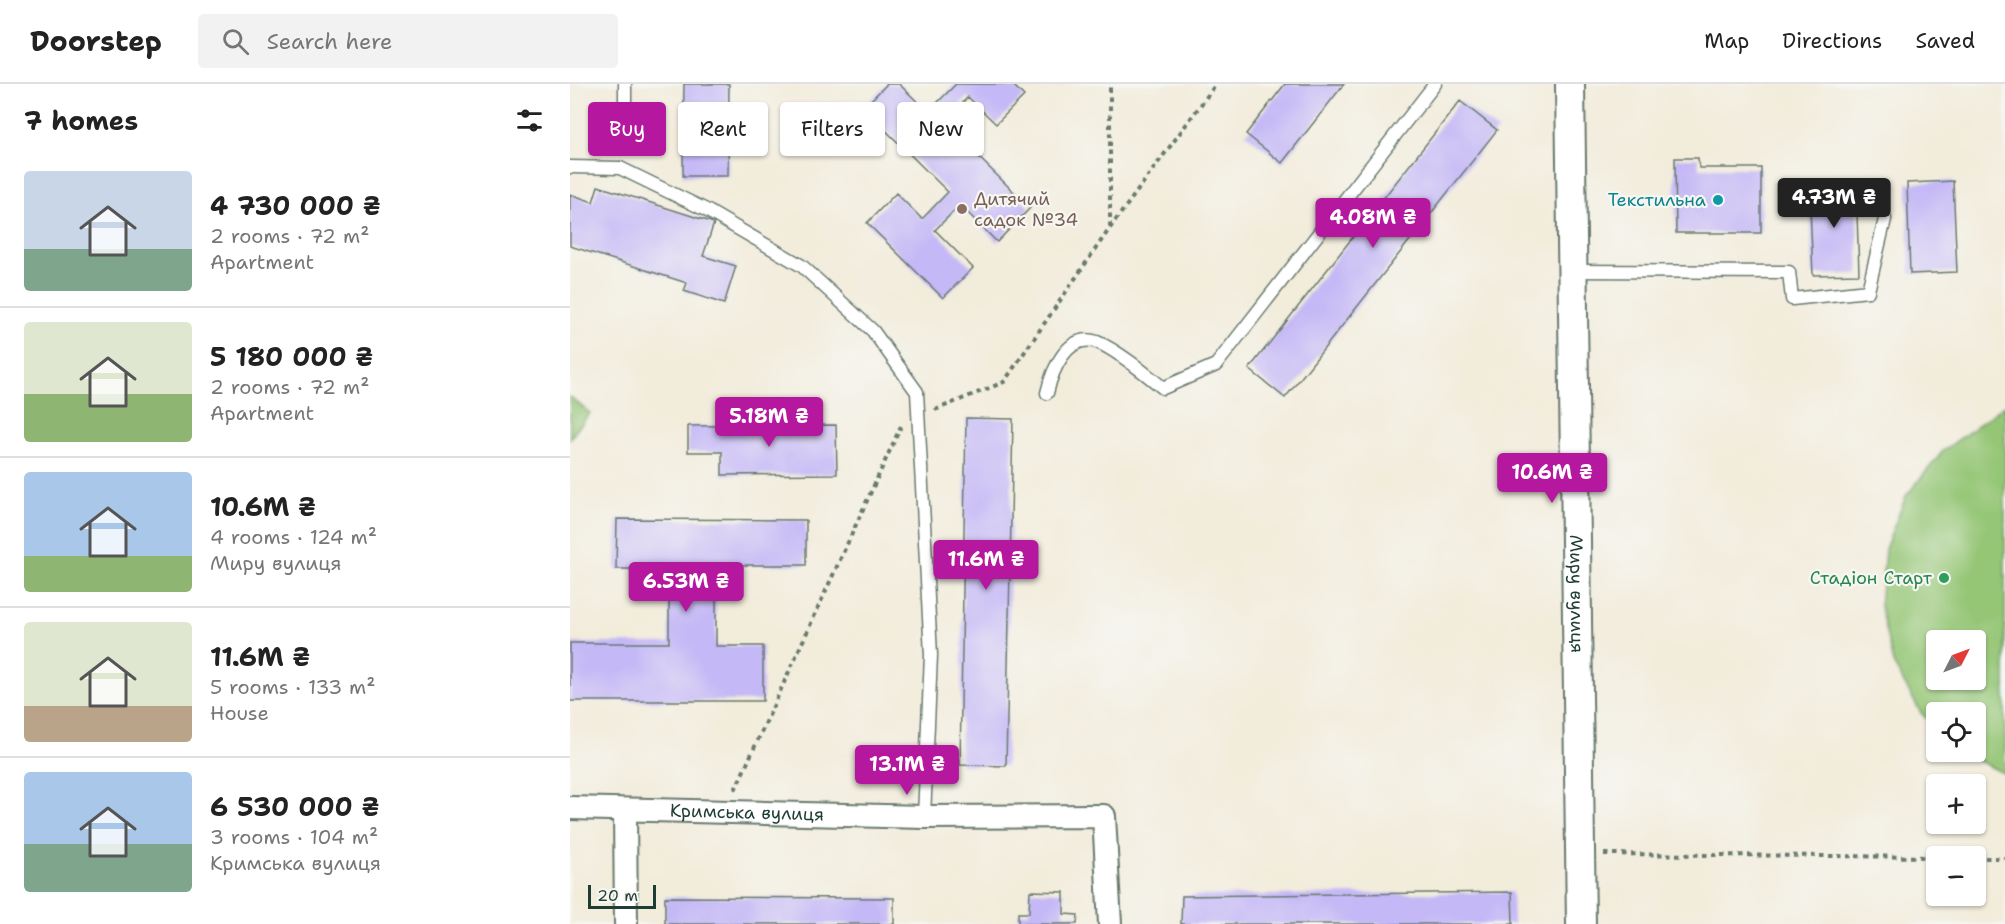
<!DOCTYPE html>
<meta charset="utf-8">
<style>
:root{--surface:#fff;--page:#f2f2f2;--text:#222;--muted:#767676;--line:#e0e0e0;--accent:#b5179e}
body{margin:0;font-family:"Shantell Sans",sans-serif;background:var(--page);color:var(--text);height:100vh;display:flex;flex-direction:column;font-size:22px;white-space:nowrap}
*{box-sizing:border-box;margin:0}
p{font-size:20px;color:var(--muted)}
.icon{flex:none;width:33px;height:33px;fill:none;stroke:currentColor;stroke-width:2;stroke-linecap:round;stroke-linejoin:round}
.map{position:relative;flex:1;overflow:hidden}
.panel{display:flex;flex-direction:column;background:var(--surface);width:570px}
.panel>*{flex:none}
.guide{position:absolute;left:18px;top:18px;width:570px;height:54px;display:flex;gap:12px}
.needle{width:39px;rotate:48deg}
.tools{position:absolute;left:1356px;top:546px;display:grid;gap:12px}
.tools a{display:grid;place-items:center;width:60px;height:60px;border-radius:6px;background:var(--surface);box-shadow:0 2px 4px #0004;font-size:30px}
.scale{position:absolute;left:18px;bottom:15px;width:68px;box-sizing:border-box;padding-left:6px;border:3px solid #1f3d34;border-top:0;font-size:16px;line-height:21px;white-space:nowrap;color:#1f3d34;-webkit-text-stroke:4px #f6f6f2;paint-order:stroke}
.price{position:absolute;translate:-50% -51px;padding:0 14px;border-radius:6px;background:var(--accent);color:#fff;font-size:20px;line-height:39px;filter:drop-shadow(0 2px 3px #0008)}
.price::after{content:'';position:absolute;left:50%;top:36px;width:18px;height:14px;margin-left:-9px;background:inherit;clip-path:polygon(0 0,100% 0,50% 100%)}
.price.on{background:#222;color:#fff}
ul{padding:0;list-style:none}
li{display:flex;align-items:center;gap:18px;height:150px;padding:0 24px}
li+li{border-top:2px solid var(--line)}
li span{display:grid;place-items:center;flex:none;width:168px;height:120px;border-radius:6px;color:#555}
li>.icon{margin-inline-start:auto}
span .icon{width:72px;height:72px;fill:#fffc;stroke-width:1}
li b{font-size:26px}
h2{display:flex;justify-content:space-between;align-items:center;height:72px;padding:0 24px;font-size:26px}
.chip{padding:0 21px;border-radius:6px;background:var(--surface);box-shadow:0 2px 4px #0004;font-size:21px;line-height:54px}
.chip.on{background:var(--accent);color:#fff}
header{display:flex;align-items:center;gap:36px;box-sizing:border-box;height:84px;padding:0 30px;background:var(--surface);border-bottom:2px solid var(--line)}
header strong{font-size:28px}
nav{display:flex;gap:33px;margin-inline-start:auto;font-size:21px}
.search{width:420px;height:54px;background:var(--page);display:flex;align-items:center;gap:15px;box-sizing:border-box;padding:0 21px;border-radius:6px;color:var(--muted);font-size:22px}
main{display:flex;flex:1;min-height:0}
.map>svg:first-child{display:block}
</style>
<header>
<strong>Doorstep</strong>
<div class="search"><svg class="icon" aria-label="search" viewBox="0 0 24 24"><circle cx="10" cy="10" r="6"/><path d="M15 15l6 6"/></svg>Search here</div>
<nav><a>Map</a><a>Directions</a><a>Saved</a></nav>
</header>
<main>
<section class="panel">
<h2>7 homes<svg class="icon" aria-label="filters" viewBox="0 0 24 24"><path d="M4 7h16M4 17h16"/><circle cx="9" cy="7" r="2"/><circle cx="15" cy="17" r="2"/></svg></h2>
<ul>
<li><span style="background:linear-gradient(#c9d6e8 65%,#7fa58c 0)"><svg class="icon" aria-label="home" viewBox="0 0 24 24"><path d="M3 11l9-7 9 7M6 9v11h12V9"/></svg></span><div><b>4 730 000 ₴</b><p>2 rooms · 72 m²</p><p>Apartment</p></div></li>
<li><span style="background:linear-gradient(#dfe7d0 60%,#8fb573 0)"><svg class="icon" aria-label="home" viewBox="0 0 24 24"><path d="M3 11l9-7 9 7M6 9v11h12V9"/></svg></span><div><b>5 180 000 ₴</b><p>2 rooms · 72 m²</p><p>Apartment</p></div></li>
<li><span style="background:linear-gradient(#a9c7e8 70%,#8fb573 0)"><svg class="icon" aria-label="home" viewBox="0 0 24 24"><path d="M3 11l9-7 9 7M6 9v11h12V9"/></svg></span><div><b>10.6M ₴</b><p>4 rooms · 124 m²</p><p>Миру вулиця</p></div></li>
<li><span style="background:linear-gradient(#dfe7d0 70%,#b9a48a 0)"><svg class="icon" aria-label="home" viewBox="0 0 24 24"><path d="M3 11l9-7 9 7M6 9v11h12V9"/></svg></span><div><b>11.6M ₴</b><p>5 rooms · 133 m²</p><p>House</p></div></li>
<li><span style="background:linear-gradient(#a9c7e8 60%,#7fa58c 0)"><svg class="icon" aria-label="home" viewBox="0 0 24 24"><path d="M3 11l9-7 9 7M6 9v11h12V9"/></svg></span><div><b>6 530 000 ₴</b><p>3 rooms · 104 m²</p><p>Кримська вулиця</p></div></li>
</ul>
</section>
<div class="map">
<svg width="1435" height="840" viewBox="0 0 1435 840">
<rect width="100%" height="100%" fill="#f6f6f2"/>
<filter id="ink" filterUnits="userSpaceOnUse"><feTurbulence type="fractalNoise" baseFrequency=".0167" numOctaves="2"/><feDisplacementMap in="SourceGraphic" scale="12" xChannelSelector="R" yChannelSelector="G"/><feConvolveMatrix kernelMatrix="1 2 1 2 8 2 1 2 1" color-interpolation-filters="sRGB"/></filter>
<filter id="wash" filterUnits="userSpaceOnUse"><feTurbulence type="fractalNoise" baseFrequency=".008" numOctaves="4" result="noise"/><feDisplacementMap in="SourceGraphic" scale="24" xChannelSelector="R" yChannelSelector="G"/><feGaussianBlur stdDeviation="1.35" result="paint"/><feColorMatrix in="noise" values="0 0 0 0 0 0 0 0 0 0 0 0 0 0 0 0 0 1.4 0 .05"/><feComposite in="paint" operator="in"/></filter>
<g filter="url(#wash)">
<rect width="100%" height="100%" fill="#f2ecdb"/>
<path fill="#95c676" stroke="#5a8255" stroke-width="1.5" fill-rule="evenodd" d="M0,313L20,329L0,354Z
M1435,321V690L1391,668H1406V628H1366V644L1351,629L1323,579L1310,523L1315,465L1336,412L1373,367ZM1366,556H1406V596H1366Z"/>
<g id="blocks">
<path fill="#c4b8f6" d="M114,0H159L158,92H113Z
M317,0H329L358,28L386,0H442L454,12L426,40L398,13L373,38L460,124L427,158L390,121L365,146L403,184L373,214L297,139L326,109L352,135L378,108L293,24Z
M715,0H774L712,79L676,50Z
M890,17L927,46L715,314L679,285Z
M1105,74H1128L1129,84H1191V149H1106Z
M1383,97L1387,188L1340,190L1337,99Z
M1286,99L1289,190L1243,191L1239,100Z
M28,102L144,139L133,172L166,182L154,220L114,207L117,199L0,162V110L23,118Z
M396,334L443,335L436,682L390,681Z
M266,341L267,390L152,391V368H118V342Z
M47,435L236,436V481H146V562H193V617H0V559H99V485H46Z
M460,807L494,808V830L508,831L507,840H448V829H459Z
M942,808L943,840H611L612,812Z
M95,813L324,814V840H95Z"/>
</g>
</g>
<g filter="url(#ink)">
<use href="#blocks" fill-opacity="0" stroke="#697a6e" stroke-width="1.5"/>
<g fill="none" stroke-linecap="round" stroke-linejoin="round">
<defs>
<path id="service" d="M55,0V40
M0,83L50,84L136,126L232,182L303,247L347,308L361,571L354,733
M1002,187L1219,188L1222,215L1298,207L1315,135
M477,309C482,287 497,248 527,258C547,266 576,290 593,304L646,281L865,0"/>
<g id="minor">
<path id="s1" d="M0,724L354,733L534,732L540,840"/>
<path d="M55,726L56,840"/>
</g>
<g id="tertiary">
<path id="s2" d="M1000,0L1011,840"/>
</g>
</defs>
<use href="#service" stroke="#697a6e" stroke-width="15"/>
<use href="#minor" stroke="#697a6e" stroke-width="26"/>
<use href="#tertiary" stroke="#697a6e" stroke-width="32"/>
<path stroke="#697a6e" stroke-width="4" stroke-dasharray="4.5 4.5" stroke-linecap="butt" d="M540,143V0
M365,326L434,298L540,144L646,0
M165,706L331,342
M1034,770L1366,773
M1406,774H1435"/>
<use href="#service" stroke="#fff" stroke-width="12"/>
<use href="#minor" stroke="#fff" stroke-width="22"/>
<use href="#tertiary" stroke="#fff" stroke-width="28"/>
</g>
</g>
<circle fill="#0f9aa8" stroke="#f6f6f2" stroke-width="2" cx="1148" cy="116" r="6"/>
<circle fill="#8d6e63" stroke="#f6f6f2" stroke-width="2" cx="392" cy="125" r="6"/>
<circle fill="#2e9e5b" stroke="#f6f6f2" stroke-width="2" cx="1374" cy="494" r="6"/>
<g text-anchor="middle" stroke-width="4.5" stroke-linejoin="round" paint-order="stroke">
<g font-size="18" fill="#785e54" stroke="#f6f6f2" text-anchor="start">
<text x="404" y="121">Дитячий<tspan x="404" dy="21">садок №34</tspan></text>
</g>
<g font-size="18" fill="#0d838f" stroke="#f6f6f2" text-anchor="end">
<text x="1136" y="122">Текстильна</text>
</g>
<g font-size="18" fill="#27864d" stroke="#f6f6f2" text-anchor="end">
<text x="1362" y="500">Стадіон Старт</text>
</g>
<g font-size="18" fill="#1f3d34" stroke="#f6f6f2">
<text dy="6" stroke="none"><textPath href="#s2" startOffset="510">Миру вулиця</textPath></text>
<text dy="6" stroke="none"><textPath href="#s1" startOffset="177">Кримська вулиця</textPath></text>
</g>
</g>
</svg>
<div class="tools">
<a><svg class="needle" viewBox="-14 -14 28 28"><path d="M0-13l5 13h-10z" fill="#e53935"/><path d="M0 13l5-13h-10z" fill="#767676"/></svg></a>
<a><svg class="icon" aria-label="locate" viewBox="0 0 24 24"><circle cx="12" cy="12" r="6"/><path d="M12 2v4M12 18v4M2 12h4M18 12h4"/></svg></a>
<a>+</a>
<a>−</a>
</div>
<div class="scale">20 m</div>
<b class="price on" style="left:1264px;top:145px">4.73M ₴</b>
<b class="price" style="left:803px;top:165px">4.08M ₴</b>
<b class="price" style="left:199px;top:364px">5.18M ₴</b>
<b class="price" style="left:982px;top:420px">10.6M ₴</b>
<b class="price" style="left:416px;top:507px">11.6M ₴</b>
<b class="price" style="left:116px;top:529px">6.53M ₴</b>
<b class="price" style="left:337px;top:712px">13.1M ₴</b>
<div class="guide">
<a class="chip on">Buy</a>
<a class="chip">Rent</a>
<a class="chip">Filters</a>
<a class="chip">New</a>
</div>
</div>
</main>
